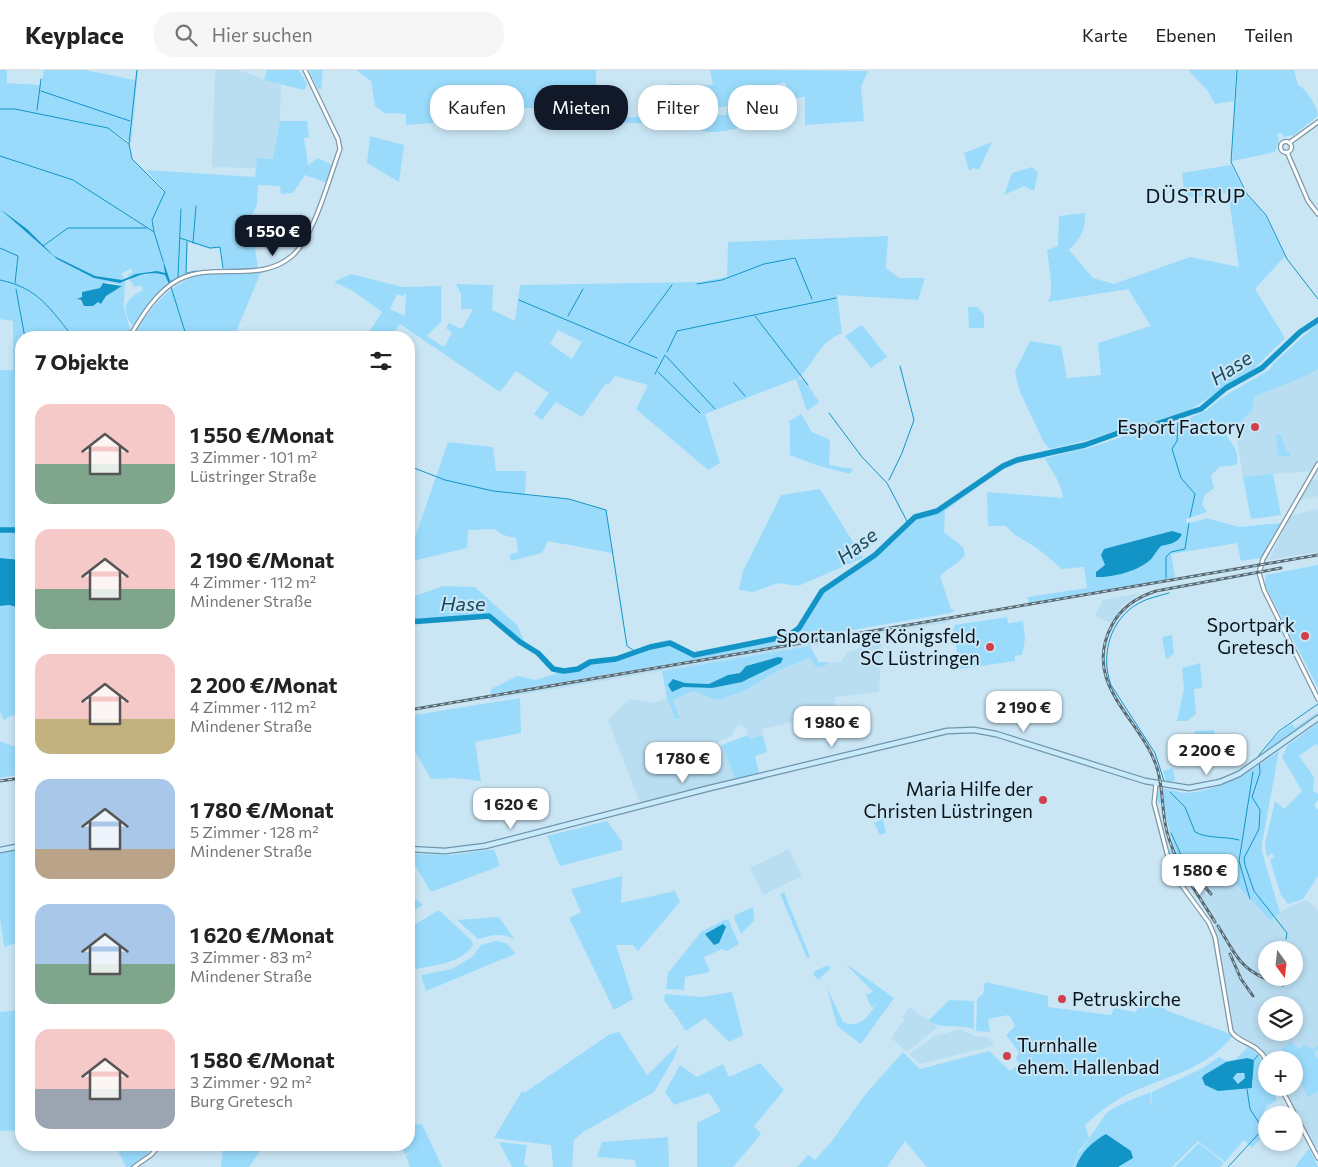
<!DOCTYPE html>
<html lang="de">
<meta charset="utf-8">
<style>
:root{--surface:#fff;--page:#f6f6f6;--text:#222;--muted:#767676;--line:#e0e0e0;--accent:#111827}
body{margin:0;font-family:Commissioner,sans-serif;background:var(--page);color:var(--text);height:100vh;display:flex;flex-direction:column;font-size:19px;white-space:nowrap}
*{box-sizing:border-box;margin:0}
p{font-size:16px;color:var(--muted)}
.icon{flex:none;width:28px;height:28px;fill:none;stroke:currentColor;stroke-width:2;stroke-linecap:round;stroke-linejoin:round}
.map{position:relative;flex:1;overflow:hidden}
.details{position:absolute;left:15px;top:261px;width:400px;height:820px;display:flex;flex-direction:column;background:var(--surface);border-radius:20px;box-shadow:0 2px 8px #0003}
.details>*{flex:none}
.banner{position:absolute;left:430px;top:15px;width:475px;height:45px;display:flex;gap:10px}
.needle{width:32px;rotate:165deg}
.controls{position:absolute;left:1258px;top:871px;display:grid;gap:10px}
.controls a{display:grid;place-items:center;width:45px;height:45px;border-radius:50%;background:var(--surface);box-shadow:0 2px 8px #0003;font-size:25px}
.price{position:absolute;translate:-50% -42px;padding:0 11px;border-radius:10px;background:#fff;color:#222;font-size:16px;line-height:32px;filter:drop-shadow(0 1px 2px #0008)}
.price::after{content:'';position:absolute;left:50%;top:30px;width:15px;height:11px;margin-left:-8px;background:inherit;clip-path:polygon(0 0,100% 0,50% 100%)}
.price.selected{background:var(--accent);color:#fff}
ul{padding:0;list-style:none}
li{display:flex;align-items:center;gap:15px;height:125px;padding:0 20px}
li span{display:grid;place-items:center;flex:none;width:140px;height:100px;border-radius:15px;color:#555}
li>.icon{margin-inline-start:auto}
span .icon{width:60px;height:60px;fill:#fffc;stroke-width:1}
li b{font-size:21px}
h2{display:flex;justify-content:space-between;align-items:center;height:60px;padding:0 20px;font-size:21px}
.tag{padding:0 18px;border-radius:20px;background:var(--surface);box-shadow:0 2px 8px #0003;font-size:18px;line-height:45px}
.tag.selected{background:var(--accent);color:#fff}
header{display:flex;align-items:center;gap:30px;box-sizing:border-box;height:70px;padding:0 25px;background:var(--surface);border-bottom:1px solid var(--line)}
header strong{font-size:24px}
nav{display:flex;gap:28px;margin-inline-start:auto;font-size:18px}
.search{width:350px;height:45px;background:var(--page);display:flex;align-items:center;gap:12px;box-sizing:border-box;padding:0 18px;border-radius:20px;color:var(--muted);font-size:19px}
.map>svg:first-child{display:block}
</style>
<header>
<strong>Keyplace</strong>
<div class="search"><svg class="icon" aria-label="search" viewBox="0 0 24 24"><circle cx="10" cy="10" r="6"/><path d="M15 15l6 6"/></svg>Hier suchen</div>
<nav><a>Karte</a><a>Ebenen</a><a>Teilen</a></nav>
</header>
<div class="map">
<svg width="1318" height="1097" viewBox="0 0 1318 1097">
<rect width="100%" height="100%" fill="#cae6f5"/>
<path fill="#b9ddf1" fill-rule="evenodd" d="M215,0H238L281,15L280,51L273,89L257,88L256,98L212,97Z
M1318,299V388L1311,401L1243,407L1235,357L1252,341L1255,326L1304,307Z
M1318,409V426L1300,430L1311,411Z
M1318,439V482L1269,490L1290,446Z
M1140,523L1123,535L1111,553L1095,546L1103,530Z
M950,547V552L491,630L490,624Z
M882,572L879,622L835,627V640L830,644L762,659L763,665L750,669L745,657L740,655L735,658L732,666L697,680L690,672L686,674L692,687L722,675L735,709L640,733L608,650L626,632L631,629L654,633L667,628L675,649H680L672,630L693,621L717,629L747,620L775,602L811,588L824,597L828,592H841L848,582Z
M789,779L802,806L763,825L750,798Z
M1215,792L1270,850L1288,837L1307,830L1318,841V1076L1315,1078L1282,1018H1294V990H1268L1262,979L1235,965L1233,960L1214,853L1184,807ZM1266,880H1294V908H1266ZM1266,935H1294V962H1266Z
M910,937L938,957L907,982L891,968L905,949L902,947Z
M961,959L974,966L990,968L994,976L919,994L909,984L935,966Z"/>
<path fill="#9adbfc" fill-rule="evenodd" d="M0,0H7V13L41,15L44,0H85L135,10L136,0H138L131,73L108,58L41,45L108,58L129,75L132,89L164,122L165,125V121L146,100L255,107L257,88L273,89L280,51H307L309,67L304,68L308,95L318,88L334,96L327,113L305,105L293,123L281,124L280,116L258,115L257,134L251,148L258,200L227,201L223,197L220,178L210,179L188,172L186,205L170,212L167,204L160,202L129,206L128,205L133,202L131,199L122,203L124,209L122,210L94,208L120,213L125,210L124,238L131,262L127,267L21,268V490L0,488V300H13V251L0,249ZM107,212L121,215L106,226L101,234L98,232L93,236H85L78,229L82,227V222L100,218L102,214Z
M267,0H299L307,14L304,20L264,10Z
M309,0H323L321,19H318Z
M356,0H596V48L726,45L728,36L700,40L665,32L666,14L713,15L710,0L868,1L861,17L864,51L805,55V27L794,28L784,12L745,27L741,57C728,61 712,64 698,60L696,53H564L563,39L462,36L432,53L406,55V44L384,43L375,36L371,11Z
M1188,0H1236L1234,31L1215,34L1207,20Z
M1237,0H1294L1298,15C1307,19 1318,38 1318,46L1293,66L1292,65L1284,67L1281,63L1277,64L1279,71L1275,82L1232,91Z
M370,66L404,75L399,112L367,93Z
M992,72L979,100L973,98L969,101L964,83Z
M1231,95L1246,124L1265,145L1285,186L1255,219L1285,268L1254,299L1190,340L1148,353L1127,357L1092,369L1050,379L1044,373L1020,322L1016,308L1015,301L1030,271L1061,276L1067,308L1101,305L1098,273L1151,256L1128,219L1048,232L1051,224V210L1047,180L1058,176L1059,146L1085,143C1085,161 1081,168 1069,180L1093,208L1114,214L1190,187L1239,197L1228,123L1185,128L1182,103Z
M1032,97L1038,103L1034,121L1024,116L1004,125L1012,103Z
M888,166L886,198L899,208H925L918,230L837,225L842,263C815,275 817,292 797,309H804L819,332L807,341L796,309L705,344L720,393L708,400L636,339L648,315L615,306L609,315L606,313L582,347L556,332L542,350L534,344L549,323L516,301L500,322L400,254L391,267H366L382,242L353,221L334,212L351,204L402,217L441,216V252L427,266L444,277L452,263L446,258L449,253L462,259L473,239H461V224L456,214L493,215L492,240L515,251L520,215L699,212L727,207L728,172ZM406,223L405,246L390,239L397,224L403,226ZM558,260L582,272L572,289L550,274Z
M261,202L234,267L131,268C152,236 174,205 215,203C230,202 246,205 261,202Z
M156,203L166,205L169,214L144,240L135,255H132C120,237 126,229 143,220L141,215L134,217L129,208Z
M968,237H977L984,244V258H969Z
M1318,253V299L1304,307L1255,326L1252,341L1226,365C1232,373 1241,384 1236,395L1219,397L1211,406L1214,418L1205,425L1202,434L1207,442L1186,449L1187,454L1207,448L1238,457L1281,453L1261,488L1241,491L1237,473L1171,484L1175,507L1171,509L1029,533L1027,527L1087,518L1084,497L1062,499L1037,478L1015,465L1006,456H988L987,422L1063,428C1060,409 1053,405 1045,388L1092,377L1125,366L1154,360L1190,348L1207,340L1221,328L1269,300L1274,293Z
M862,255L887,287L871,298L845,266Z
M801,344L812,362L830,370L829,395L853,399L850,404L816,395L790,385V355L788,352Z
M1280,364L1286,380L1290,384L1289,387L1278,385L1276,365Z
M448,372L493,377L496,401H526L525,425L569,429L606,440L612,483L548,471L542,483L511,491L509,485L518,482L516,468L503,465L494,459L468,460L467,478L409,492V485Z
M1046,384L1045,388L1022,391L996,403L945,441L944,462L963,477L965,485C958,494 948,498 940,506L951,539L955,540L951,543L835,563V566L490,624L491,619L517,606L535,610L555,604L556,600L578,599L590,592L616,589L650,577L670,573L694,584L792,565L799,558L821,522L875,485L915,447L937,441L1003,396L1017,390Z
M1273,404L1281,445L1251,449L1243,407Z
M820,419L863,488L798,516L778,513L753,522L739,520L743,501L781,425Z
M1318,495V618L1265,515L1266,505Z
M443,516L475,517L517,555L526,574L489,546L409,552V528Z
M9,535L21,538V598H17L21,611V641L4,650L0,642V536Z
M1007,547L1008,553L1023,551L1025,569L1022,585L1015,586V591L960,599L953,560L955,555Z
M1172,565L1174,584L1166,589L1162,567Z
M810,576L819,592H828L824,597L815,596L810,588L775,602L747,620L717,630L693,621L673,630L680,649H675L667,628L662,601ZM772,588L783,589L750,609L712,618L683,617L672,622L675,609L685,613L709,614L740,603L746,596Z
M1200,593L1202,618L1194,619L1196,644L1187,651H1177L1184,619L1182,598Z
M520,628L521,663L475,672L481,711L454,708L431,709L412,676H409V646Z
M1318,642L1317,645L1262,686C1268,674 1280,660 1292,654L1295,658Z
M1318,653V676L1316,674L1299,686L1314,707L1313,721L1318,724V730L1314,735L1318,740V806L1303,829L1288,834L1281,825L1270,790L1274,787L1272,783L1267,787L1265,774L1275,731L1284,739L1302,721L1282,687L1287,676Z
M1214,660L1216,670L1195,671V661Z
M748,665L750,669L763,665L767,682L755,686L759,703L735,709L722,675Z
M0,671L21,679V704L0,708Z
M1279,681L1262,773V782L1280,843L1270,850L1215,792L1181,808L1169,781L1173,776L1163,733H1158L1156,727L1159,719C1169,718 1178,723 1187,723C1222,720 1251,701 1279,681Z
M1173,698L1175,711L1167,713L1163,701Z
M883,749L886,763L880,765L874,753Z
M607,751L622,772V780L560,796L547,766Z
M494,779L500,796L431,822L410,787V784L452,785Z
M21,780V871L4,877L0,847V783Z
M622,806L621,833L675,821L680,832L638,881L633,875H616L633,929L614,940L569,848L581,842L571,819Z
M784,822L810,887L807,888L780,824Z
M409,827L415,828L423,835L409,844Z
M753,837L754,851L741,864L734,848L735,845Z
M439,840L472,871L473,876C458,895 433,895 411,900L409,858Z
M499,847L515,870C502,862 492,865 478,869L457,850Z
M726,849L729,851L739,874L727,881L722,879L704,887L710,902L685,907L684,920L666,919L668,903L701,862Z
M495,871C506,872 510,874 515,884L426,921L421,905L452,899L472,887L481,875Z
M845,893L894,928L861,974L837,956L827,918L843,952C862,960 870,943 880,929L874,923L880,930L872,938L866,925L873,922Z
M828,895L831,898L818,910L813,904L815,901Z
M985,912L1048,926V937L1111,945L1114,938L1135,942L1149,928L1168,941L1233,965C1206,1001 1164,1006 1126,1025C1111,1033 1098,1043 1085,1055L1089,1068L1079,1081L1073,1097H927L905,1071L887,1097H797L808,1085L815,1090L832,1071L864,1026L903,982L920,999L989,981L1010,1001L1019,994L1016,988L1019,982L1006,965L1015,956L1009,945L988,949L990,962L976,961L977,929L983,924Z
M732,922L743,965L729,972L705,948L686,961L672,940L681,941L670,939L664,930L665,924L701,927Z
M949,930L974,931V959C958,954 943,960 928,951Z
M21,940V1060L0,1061V942Z
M619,962L647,1005L679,974L674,988L654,1022L583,1062L574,1070L572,1097H553L551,1075L494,1068L522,1021L524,1023L610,964Z
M1291,972L1299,979L1305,974L1312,980L1318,975V980L1315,981V987L1318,988V1021L1308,1027L1296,1001L1294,1002V990H1289L1282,979Z
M1248,977C1265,987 1266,999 1266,1018H1272L1277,1030L1267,1036L1263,1043L1266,1062L1252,1078L1244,1070L1225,1092L1198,1071L1172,1097H1074L1078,1085L1107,1042L1128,1031L1151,1022L1150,1033L1153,1037L1151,1032L1152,1022L1203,998L1219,987L1226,991L1236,989ZM1247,988L1253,1001L1251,1006L1253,1013L1247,1019L1204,1005L1226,992Z
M760,993L784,1020L754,1056L761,1064L733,1097H697V1053L721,1041L709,1023L674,1035L665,1022L680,995L697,1007L723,994L729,1007Z
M1233.5 1008a5.5 5.5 0 1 1 11 0a5.5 5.5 0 1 1-11 0Z
M422,1054L442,1097H410L406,1086L413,1080L405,1085L401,1075H409V1055Z
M668,1067L669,1097H636L635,1090L597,1087L602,1072Z
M499,1072L527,1075L524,1095L529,1097H512Z
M1199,1073L1224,1093L1220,1097H1175Z
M115,1075H157L131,1097H126Z
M223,1075H264L249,1097H221Z
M1309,1078L1318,1097H1295Z"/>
<path fill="#1295c6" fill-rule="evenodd" d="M0,139L27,159L54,186L95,206L122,210L136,204L157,201L165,203L163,190L170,211L175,209L169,214L165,205C149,200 134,207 120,213L94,208L57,189Z
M103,213L122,216L106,226L101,234L98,232L93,236H84L81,230L77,229L82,227V222L100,218Z
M1172,461L1182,464C1178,473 1170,474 1161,476C1157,480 1155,484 1152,488C1141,501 1111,508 1096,507V502L1105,495L1101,485L1104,479Z
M0,488L21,490V538L9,535L0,536Z
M778,587L783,588L781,593L742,612L712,618L683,617L672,622L668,615L673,609L685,613L709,614L728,605L740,603L746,596Z
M723,854L726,857L719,873L714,875L705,864Z
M1247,988L1254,990C1254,993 1252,1014 1252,1018L1218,1021L1205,1015L1202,1008L1204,1005L1226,992ZM1237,1003H1244L1245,1008L1238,1014L1233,1008Z
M1106,1064L1131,1081L1133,1088L1118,1097H1076C1081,1082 1092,1072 1106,1064Z"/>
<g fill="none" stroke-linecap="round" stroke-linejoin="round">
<path stroke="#1295c6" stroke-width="1" d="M1237,0L1231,92L1247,124L1266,145L1287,189L1318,229
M41,21L130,51
M0,39H15L108,58L129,74L132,89L165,122L152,150L154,162
M37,40L41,9
M129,74L137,0
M0,86L73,110L154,162L163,191
M180,168L210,178L220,177L223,198
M193,173L196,136
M43,176L68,158H146
M0,178L18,186L15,213
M187,203L196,201
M178,207L181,139
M175,209L186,204L187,172
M0,210C39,218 50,239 74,268
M697,214L722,210L764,194L795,188L812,229
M171,217L187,268
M16,219L25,268
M519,230L657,288
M568,246L583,219
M755,246L808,315
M125,268L129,261
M629,273L672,215
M667,282L677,261L836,228
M666,286L715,339
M21,302V303
M658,302L700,343
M655,304L665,285
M734,313L745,326
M829,343L862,387L887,413L909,455
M1177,348V349
M1178,353L1177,371L1172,379L1181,408L1195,424L1190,447
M21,358V379
M409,396L445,410L493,421L569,429L606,440L627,576L636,582
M889,410L902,383L914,350L900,296
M1166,508V487L1171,482L1185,479L1189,453
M1164,711L1155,683L1111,615C1100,585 1110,549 1139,533C1148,528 1159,526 1169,523
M1170,722L1185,737L1195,762C1208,769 1225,766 1239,770
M1171,763L1188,800
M1191,805L1201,822
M1250,829L1239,791L1253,702
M1286,869L1287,863L1254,821L1245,795L1244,788L1259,759L1260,740L1252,727L1260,703L1259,685L1279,661L1318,634
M1254,990L1258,985
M1228,1097L1263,1059L1250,1039L1247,1019"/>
<path stroke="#1295c6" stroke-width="5.5" d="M0,460H21
M409,552L489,546L520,572L538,583L553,599L564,601L578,599L590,592L616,589L650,577L670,573L694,585L788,566L799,558L822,521L875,485L915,447L937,441L1003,396L1017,390L1085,375L1121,362L1150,356L1201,339L1226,318L1262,298L1300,262L1318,250"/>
<defs>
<path id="minor" d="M1280.5 77a5.5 5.5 0 1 1 11 0a5.5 5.5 0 1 1-11 0Z
M1289,73L1318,52
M1287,82L1308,131L1318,144
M129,268C141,247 156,222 178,210C213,191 260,214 292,186C314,167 329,108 340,79L338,69L305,0
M1318,394L1263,489L1259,503L1264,520L1318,629
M1156,714L1154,733L1170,795L1177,809L1209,853L1215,867L1231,961C1237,973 1257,972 1266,990
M1281,1018L1318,1088
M134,1097L151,1085L160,1075"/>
<path id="major" d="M409,779L445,781L485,776L706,719L947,661L974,660L996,664L1145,711L1189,718L1220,712L1239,704L1318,648
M0,780L21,776"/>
</defs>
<use href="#minor" stroke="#7e98a7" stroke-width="5.5"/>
<use href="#major" stroke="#6e95aa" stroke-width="7"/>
<use href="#minor" stroke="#fff" stroke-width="3"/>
<use href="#major" stroke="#c9eafb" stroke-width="4.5"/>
<defs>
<path id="rail" d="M409,640L1318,485
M0,711L21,708
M1194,804L1211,824
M1215,852C1198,824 1175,794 1167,762C1161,740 1164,716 1156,695C1139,647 1081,613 1112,555C1121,538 1137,527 1156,521L1281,498
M1218,856C1238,889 1242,903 1283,915
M1230,884L1241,909L1253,926"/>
</defs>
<use href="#rail" stroke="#5a6b74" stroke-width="3"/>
<use href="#rail" stroke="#cae6f5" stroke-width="1" stroke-dasharray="4" stroke-linecap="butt"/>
</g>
<g fill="#d04049" stroke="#cae6f5" stroke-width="2">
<circle cx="1255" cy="357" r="5"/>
<circle cx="1305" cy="566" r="5"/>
<circle cx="990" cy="577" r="5"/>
<circle cx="1043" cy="730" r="5"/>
<circle cx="1062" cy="929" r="5"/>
<circle cx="1007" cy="986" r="5"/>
</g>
<g text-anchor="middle" stroke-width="4" stroke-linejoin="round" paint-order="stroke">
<g font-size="19" fill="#091218" stroke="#cae6f5" text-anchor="end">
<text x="1245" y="364">Esport Factory</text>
<text x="1295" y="562">Sportpark<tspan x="1295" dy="22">Gretesch</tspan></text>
<text x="980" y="573">Sportanlage Königsfeld,<tspan x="980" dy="22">SC Lüstringen</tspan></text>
<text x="1033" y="726">Maria Hilfe der<tspan x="1033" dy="22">Christen Lüstringen</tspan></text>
<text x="1072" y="936" text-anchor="start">Petruskirche</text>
<text x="1017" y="982" text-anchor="start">Turnhalle<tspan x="1017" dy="22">ehem. Hallenbad</tspan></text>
</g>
<g font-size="20" letter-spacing="1" fill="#091218" stroke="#cae6f5">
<text x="1196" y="133">DÜSTRUP</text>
</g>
<g font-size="20" font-style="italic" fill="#1b495e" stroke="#cae6f5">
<text transform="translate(1231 298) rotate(-33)" y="7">Hase</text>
<text transform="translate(857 476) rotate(-37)" y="7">Hase</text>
<text x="463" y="541">Hase</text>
</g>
</g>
</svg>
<div class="controls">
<a><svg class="needle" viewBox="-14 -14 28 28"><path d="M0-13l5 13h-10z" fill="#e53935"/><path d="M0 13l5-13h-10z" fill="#767676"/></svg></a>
<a><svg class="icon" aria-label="layers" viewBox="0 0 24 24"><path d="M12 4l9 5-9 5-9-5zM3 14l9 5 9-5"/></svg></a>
<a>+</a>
<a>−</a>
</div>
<b class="price selected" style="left:273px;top:187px">1 550 €</b>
<b class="price" style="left:1024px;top:663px">2 190 €</b>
<b class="price" style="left:832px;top:678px">1 980 €</b>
<b class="price" style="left:1207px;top:706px">2 200 €</b>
<b class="price" style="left:683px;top:714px">1 780 €</b>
<b class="price" style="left:511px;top:760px">1 620 €</b>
<b class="price" style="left:1200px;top:826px">1 580 €</b>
<div class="banner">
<a class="tag">Kaufen</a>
<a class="tag selected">Mieten</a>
<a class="tag">Filter</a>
<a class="tag">Neu</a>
</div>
<section class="details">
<h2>7 Objekte<svg class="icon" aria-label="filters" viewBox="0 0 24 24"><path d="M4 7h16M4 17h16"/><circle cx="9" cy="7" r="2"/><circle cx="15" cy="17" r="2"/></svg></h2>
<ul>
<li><span style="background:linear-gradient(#f6c9c9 60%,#7fa58c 0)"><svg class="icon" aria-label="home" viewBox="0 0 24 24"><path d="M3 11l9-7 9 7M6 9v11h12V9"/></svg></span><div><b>1 550 €/Monat</b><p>3 Zimmer · 101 m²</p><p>Lüstringer Straße</p></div></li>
<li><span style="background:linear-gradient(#f6c9c9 60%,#7fa58c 0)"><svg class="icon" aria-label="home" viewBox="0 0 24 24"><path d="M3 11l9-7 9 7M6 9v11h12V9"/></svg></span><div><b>2 190 €/Monat</b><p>4 Zimmer · 112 m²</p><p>Mindener Straße</p></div></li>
<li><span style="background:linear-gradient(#f6c9c9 65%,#c2b280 0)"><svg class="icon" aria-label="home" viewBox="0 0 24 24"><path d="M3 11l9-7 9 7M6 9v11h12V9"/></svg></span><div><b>2 200 €/Monat</b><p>4 Zimmer · 112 m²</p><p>Mindener Straße</p></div></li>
<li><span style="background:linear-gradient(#a9c7e8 70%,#b9a48a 0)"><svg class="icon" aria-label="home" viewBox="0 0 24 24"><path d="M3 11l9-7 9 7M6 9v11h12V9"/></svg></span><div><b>1 780 €/Monat</b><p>5 Zimmer · 128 m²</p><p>Mindener Straße</p></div></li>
<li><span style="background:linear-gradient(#a9c7e8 60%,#7fa58c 0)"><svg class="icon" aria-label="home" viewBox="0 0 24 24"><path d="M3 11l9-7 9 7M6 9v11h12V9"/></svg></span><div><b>1 620 €/Monat</b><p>3 Zimmer · 83 m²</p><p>Mindener Straße</p></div></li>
<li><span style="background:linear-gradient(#f6c9c9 60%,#9aa5b1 0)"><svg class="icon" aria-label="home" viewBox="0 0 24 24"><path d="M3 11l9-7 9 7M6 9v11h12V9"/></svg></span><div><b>1 580 €/Monat</b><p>3 Zimmer · 92 m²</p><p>Burg Gretesch</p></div></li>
</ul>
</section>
</div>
